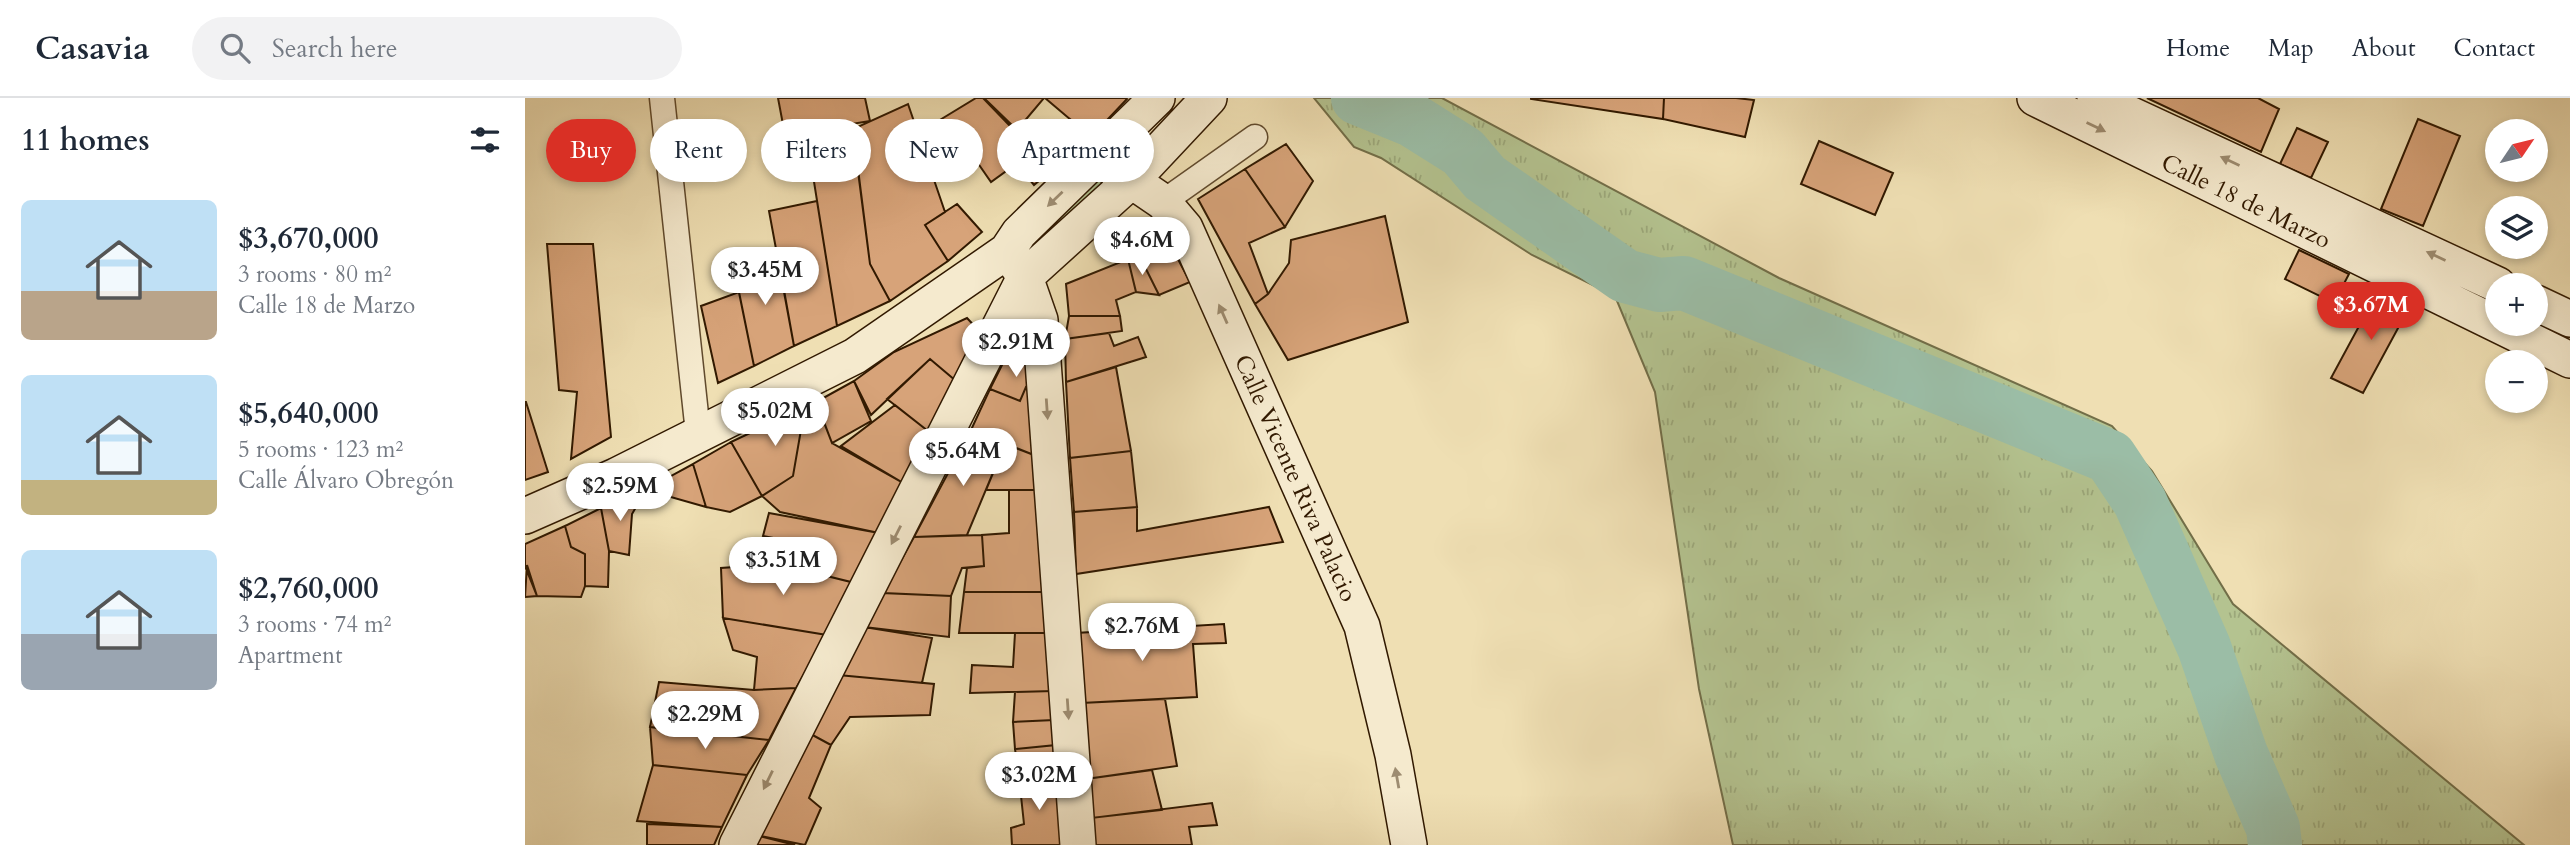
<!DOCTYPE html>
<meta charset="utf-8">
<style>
:root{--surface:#fff;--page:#f2f2f3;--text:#1f2937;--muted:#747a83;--line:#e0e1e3;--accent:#d93025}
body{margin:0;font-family:Cardo,serif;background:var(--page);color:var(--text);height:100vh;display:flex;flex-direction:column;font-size:26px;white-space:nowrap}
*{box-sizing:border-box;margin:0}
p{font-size:23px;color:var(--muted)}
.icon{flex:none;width:38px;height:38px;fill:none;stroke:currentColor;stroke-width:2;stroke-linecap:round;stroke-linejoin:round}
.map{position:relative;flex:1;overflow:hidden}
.side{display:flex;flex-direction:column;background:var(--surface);width:525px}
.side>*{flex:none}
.banner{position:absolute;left:21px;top:21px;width:665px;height:63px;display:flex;gap:14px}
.needle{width:46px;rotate:55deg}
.buttons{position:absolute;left:1960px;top:21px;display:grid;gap:14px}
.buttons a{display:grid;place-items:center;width:63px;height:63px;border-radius:50%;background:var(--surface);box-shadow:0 4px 10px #0003;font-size:35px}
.price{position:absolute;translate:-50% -60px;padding:0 16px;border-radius:24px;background:#fff;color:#222;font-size:23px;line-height:46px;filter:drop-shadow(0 2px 4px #0008)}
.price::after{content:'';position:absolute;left:50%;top:42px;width:21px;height:16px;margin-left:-10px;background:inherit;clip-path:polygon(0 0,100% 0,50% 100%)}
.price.selected{background:var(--accent);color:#fff}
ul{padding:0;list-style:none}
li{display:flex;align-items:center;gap:21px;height:175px;padding:0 21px}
li span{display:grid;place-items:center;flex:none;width:196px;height:140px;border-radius:10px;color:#555}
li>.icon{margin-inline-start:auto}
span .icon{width:84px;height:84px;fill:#fffc;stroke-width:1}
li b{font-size:30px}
h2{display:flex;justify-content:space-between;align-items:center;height:84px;padding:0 21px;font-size:30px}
.chip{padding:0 24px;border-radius:32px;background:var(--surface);box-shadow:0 4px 10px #0003;font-size:24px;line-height:63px}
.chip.selected{background:var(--accent);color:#fff}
header{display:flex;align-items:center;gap:42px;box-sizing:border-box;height:98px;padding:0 35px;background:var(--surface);border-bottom:2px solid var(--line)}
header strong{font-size:33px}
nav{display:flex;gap:38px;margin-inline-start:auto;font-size:24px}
.search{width:490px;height:63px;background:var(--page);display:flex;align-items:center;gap:18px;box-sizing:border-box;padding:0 24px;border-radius:38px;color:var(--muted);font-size:26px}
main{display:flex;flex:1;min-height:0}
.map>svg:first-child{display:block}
</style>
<header>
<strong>Casavia</strong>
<div class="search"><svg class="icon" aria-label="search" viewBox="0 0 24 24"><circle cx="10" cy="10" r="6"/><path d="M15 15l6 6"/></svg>Search here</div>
<nav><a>Home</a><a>Map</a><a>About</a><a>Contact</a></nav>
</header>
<main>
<section class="side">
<h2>11 homes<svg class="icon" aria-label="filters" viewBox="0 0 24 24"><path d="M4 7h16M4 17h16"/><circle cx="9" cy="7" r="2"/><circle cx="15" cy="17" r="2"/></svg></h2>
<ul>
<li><span style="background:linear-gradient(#bfe0f5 65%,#b9a48a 0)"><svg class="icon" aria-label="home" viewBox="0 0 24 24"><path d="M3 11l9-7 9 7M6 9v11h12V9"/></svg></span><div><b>$3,670,000</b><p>3 rooms · 80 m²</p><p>Calle 18 de Marzo</p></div></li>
<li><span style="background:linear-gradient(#bfe0f5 75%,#c2b280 0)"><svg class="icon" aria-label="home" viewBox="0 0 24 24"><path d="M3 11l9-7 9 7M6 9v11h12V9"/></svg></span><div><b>$5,640,000</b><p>5 rooms · 123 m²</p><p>Calle Álvaro Obregón</p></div></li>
<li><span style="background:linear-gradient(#bfe0f5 60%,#9aa5b1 0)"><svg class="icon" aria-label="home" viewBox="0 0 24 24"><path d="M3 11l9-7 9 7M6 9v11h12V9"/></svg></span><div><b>$2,760,000</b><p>3 rooms · 74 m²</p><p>Apartment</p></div></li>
</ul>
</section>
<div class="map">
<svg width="2045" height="747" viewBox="0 0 2045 747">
<defs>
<pattern id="park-tufts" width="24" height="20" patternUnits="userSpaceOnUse" patternTransform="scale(1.75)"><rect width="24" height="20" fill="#b4c390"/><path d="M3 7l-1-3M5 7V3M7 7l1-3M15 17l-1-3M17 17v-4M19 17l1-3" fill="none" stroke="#9ba77a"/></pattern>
<pattern id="garden-dots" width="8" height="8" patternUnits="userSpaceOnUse" patternTransform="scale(1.75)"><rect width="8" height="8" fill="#b4c390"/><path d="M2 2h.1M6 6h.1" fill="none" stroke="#9ba77a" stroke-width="1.8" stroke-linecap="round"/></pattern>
</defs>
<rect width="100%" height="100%" fill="#efdfb3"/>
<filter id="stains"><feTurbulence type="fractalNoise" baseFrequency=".00286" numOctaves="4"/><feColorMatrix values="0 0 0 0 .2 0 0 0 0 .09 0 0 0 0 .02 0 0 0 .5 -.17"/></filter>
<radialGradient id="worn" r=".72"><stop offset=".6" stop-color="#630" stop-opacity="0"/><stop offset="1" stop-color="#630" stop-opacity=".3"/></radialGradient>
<path fill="url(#park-tufts)" stroke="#726e48" stroke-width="2" d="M789,0H917L1254,180L1587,328L1627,373L1708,506L1999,747H1208L1174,591L1130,294L1090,198L1007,157L856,60L829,49Z"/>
<path fill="url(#garden-dots)" stroke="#726e48" stroke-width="2" d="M575,79L582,90L507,153L508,142Z"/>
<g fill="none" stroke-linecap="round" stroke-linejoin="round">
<path stroke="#9bbda6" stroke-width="54" d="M833,0L887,22L938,54L960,80L1100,178L1134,187L1159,185L1585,359L1615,404L1679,549L1716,656L1748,730L1750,747"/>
</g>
<path fill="#d7a379" stroke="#311900" stroke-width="2" d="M253,0H340L345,23L260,37Z
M451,0H458L509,53L466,84L450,61L425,77L400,31Z
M459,0H519L492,32Z
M520,0H600L602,1L566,39Z
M1006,0H1139L1138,21L1006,1Z
M1139,0H1211L1229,2L1220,39L1138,21Z
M1622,0H1733L1754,11L1736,54Z
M383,6L420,114L400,127L423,163L365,203L345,166L328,31Z
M545,21L566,39L509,87L491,65L509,53L498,41L518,26L527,36Z
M1893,21L1935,38L1898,128L1856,111Z
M1772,30L1803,44L1786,80L1755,66Z
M1294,43L1368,75L1350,117L1276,86Z
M761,46L788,83L760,129L720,71Z
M330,50L345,166L365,203L312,228L286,65Z
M720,71L760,129L724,145L743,196L730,206L673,101Z
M292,103L312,228L269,248L244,113Z
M432,106L457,134L423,163L400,127Z
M860,118L883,224L763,262L730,206L743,196L764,165L766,142Z
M22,146H68L86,339L46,361L52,294L34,292Z
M645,146L665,184L634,197L615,159Z
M1774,152L1824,176L1809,205L1760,181Z
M252,153L269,248L229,268L209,170Z
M615,159L634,197L611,194L603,161Z
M603,161L611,194L591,202L595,218H544L541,186Z
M1853,193L1885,208L1838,295L1806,280Z
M214,194L229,268L193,285L176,208Z
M544,218H595L597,233L540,241Z
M442,220L456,235L431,283L405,261L346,317L329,283L369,254Z
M584,235L589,248L613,239L621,259L541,284L540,241Z
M481,259L514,273L515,292L501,289L495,303L465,291Z
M405,261L431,283L403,333L362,301Z
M591,269L606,353L545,360L541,284Z
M329,283L346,323L307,345L291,304Z
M501,289L515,292L514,359L446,332L465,291L495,303Z
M1,304L23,374L0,382V304Z
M291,304L299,324L277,326L268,378L237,398L206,344Z
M370,307L403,333L380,386L316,348Z
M299,324L307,345L378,385L354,435L255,414L237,398L268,378L277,326Z
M446,332L480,346L442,437L389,439Z
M206,344L237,398L205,414L181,409L168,366Z
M480,346L514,359L515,392H461Z
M606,353L612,409L549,414L545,360Z
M168,366L181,409L121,392L135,384Z
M121,392L107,416L104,457L84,453L76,410Z
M484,392H515L519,494H439L442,470L459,468L457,437L484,435Z
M612,409V433L744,409L758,444L551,476L549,414Z
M76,410L84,453L83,489L60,488V456L46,449L40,428Z
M244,415L354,435L330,485L253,466L259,442L238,438Z
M40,428L46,449L60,456V488L56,499L12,498L0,468V446Z
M457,437L459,468L437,470L426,498L358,495L389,439Z
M253,466L330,485L302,537L198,520L196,470Z
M2,467L12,498L0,499Z
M439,494H519L525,535H434Z
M358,495L426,498L424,539L339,529Z
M198,520L302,537L271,590L229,592L232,559L208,552Z
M699,526L701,545L668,546L672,599L556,605L551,535Z
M339,529L407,540L397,585L313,577Z
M490,535H525L528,593L445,595L447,567L488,569Z
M313,577L409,586L405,617L325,619L306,647L282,634Z
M134,584L229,592L271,590L244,642L125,629Z
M528,593L529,622L488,624L490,594Z
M640,601L652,668L561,681L556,605Z
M529,622L531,647L490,651L488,624Z
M125,629L244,642L222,677L128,667Z
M282,634L306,647L284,700L296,710L280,747L226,736Z
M531,647L532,676L494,679L490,651Z
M128,667L222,677L197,729L112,723Z
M627,672L637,712L566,720L561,681Z
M532,676L537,747H487L486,730L499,726L494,679Z
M687,705L692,727L664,729L667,747H570L566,720Z
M122,726L197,729L189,747H122Z
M226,736L270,747H220Z"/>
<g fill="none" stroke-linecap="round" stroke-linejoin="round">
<defs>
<path id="street" d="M137,0L173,335
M638,104L730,39"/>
<path id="secondary" d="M1510,0L2045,262
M1570,0L1973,187
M572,59L638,104L660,130L837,528L868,657L884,747
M492,167L500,179L515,222L553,747
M2011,205L2045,221
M0,418L91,378L330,258L482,153L494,135L632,0
M212,747L500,179L607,82L684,0"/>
</defs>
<use href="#street" stroke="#604a2d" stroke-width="27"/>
<use href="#secondary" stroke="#311900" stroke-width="38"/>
<use href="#street" stroke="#f5eace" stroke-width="24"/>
<use href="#secondary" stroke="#f5eace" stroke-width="35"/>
</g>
<defs><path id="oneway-solid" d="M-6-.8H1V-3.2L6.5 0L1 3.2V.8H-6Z" transform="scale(1.75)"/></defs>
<g fill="#9d8c71">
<use href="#oneway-solid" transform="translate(1571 29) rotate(26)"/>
<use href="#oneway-solid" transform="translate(1705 63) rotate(-155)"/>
<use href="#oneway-solid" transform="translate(530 101) rotate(136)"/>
<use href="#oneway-solid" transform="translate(1911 158) rotate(-155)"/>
<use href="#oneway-solid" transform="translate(698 216) rotate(-114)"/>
<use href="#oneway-solid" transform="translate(522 311) rotate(86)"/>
<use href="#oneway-solid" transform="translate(371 437) rotate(117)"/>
<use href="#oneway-solid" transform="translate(543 611) rotate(86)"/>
<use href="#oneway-solid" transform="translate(872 680) rotate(-100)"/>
<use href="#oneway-solid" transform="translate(243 682) rotate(116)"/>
</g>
<g text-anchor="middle" stroke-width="5" stroke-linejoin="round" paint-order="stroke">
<g font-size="24" fill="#311900" stroke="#f5eace">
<text transform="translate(1721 103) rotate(26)" y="8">Calle 18 de Marzo</text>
<text transform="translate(771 380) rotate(66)" y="8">Calle Vicente Riva Palacio</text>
</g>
</g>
<rect width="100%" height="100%" filter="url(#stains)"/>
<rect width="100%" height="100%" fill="url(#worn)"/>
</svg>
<div class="buttons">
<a><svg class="needle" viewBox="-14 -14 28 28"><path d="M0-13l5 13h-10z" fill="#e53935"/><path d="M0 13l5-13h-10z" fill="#747a83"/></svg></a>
<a><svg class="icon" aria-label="layers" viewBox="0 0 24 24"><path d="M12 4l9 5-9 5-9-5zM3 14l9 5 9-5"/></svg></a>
<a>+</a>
<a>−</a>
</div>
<b class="price" style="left:617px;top:179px">$4.6M</b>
<b class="price" style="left:240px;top:209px">$3.45M</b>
<b class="price selected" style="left:1846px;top:244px">$3.67M</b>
<b class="price" style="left:491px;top:281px">$2.91M</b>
<b class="price" style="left:250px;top:350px">$5.02M</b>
<b class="price" style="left:438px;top:390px">$5.64M</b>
<b class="price" style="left:95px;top:425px">$2.59M</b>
<b class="price" style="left:258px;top:499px">$3.51M</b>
<b class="price" style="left:617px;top:565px">$2.76M</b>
<b class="price" style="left:180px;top:653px">$2.29M</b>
<b class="price" style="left:514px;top:714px">$3.02M</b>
<div class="banner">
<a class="chip selected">Buy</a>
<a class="chip">Rent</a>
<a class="chip">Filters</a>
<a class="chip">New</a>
<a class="chip">Apartment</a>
</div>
</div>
</main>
